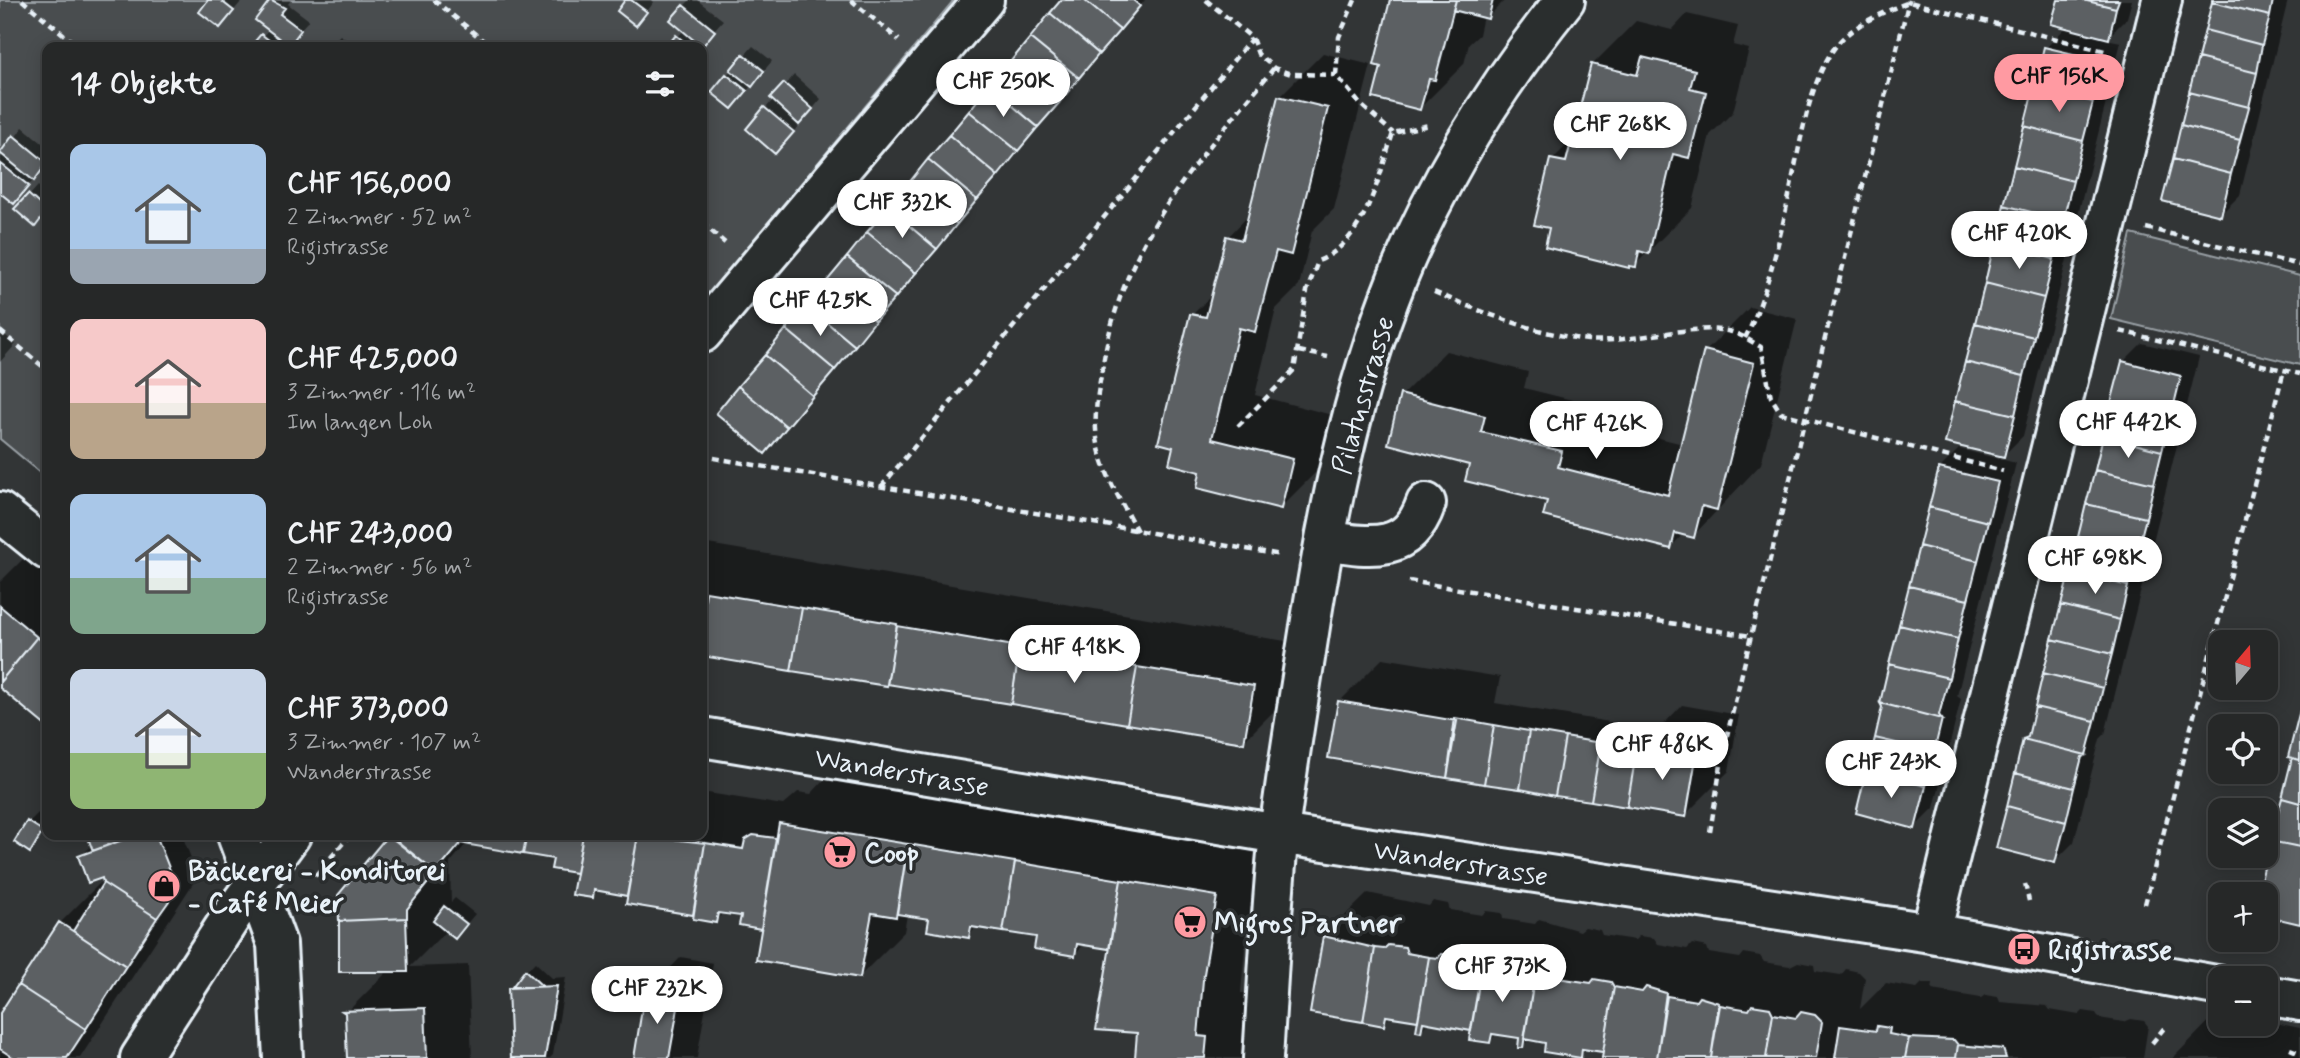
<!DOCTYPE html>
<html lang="de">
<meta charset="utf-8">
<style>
:root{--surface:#262828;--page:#323434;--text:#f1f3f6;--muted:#a4a6a8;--line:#424445;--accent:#ff9aa2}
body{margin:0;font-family:Mynerve,sans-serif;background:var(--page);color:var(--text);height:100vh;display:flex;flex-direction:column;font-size:26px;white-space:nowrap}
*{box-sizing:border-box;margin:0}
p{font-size:23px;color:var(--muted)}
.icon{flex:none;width:38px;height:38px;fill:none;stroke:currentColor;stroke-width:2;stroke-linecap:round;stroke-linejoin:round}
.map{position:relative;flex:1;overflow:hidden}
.sheet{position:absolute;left:42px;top:42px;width:665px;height:798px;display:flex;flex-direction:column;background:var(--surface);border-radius:14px;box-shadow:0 4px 18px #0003,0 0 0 2px var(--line)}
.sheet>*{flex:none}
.needle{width:46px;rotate:19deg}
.tools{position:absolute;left:2208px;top:630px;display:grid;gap:14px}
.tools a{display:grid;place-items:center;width:70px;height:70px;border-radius:14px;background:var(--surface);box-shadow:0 4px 18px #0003,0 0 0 2px var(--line);font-size:35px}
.price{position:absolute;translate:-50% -60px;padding:0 16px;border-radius:24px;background:#fff;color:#222;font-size:23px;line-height:46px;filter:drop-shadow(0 2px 4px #0008)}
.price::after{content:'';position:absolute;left:50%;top:42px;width:21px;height:16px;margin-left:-10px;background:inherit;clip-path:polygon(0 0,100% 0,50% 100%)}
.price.selected{background:var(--accent);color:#111}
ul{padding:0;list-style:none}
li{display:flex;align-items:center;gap:21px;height:175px;padding:0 28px}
li span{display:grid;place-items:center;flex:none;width:196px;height:140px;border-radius:14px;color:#555}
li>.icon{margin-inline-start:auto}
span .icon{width:84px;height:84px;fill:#fffc;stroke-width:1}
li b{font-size:30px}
h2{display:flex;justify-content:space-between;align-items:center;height:84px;padding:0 28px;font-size:30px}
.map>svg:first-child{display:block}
</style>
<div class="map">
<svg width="2300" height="1058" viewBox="0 0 2300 1058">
<rect width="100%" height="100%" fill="#323536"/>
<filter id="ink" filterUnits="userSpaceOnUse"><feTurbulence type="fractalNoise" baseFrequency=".0143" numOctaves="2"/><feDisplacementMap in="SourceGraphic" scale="14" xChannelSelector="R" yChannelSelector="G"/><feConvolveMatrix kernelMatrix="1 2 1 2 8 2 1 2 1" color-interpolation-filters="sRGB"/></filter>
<g filter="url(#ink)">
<path fill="#494d4f" stroke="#989fa4" stroke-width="2" d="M0,0H954L702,302V47H47V478L0,439Z
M2131,234L2300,276V365L2111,319Z"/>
<path fill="#0007" d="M211,0H240L242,1L229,16Z
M272,0H291L288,4L309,20L284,47H253L269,29L257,19Z
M628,0H652L654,2L645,14Z
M690,0H697L723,20L699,47H669L684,30V6Z
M1064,0H1145L765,451Z
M1392,0H1505L1488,17L1483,16L1479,35L1469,44L1464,64L1420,108L1383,66Z
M2059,0H2132L2127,18L2106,39L2121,42L2023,436L2004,455L2046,48L2067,26Z
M2214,0H2288L2240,195L2221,214Z
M1687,14L1738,26L1733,45L1749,49L1733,112L1710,135L1692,208L1635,265L1552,227V160L1574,138L1592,65L1636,21L1672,30Z
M340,35L351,43L347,47H320L329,39L333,42Z
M753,46L772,61L742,97L727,75Z
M1323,53L1371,65L1334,209L1312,231L1299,286L1276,309L1255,395L1336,416L1324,464L1280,508L1203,471L1192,315L1214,293L1228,237L1250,214L1279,97Z
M794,75L821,99L784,143L766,108Z
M23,127L47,147V165L23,192L0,191V158Z
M38,186L47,194V211L35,224L29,196Z
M1750,307L1797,319L1761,464L1693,536L1684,533L1671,547L1549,499L1471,464L1402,395L1446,351L1528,372L1524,388L1604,408L1600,423L1683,444L1706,351Z
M1,332L16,344L0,362V333Z
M2142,343L2199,357L2105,734L2100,739L2074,842L2055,861L1998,847L2025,737L2031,732L2123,362Z
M1959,449L2016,463L1957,696L1961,699L1934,808L1915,827L1884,706L1940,468Z
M702,543L1297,643L1288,697L1244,741L702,653Z
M30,552L47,566V725L0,686V582Z
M1383,658L1500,677L1495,703L1658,730L1682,705L1739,715L1729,771L1685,815L1339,702Z
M824,780L1260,853L1246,935L1241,993H1250L1244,1058H1137L1139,1031L1111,948L1085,944L1074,954L1038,936L978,926L968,936L931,918L907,915L904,932L860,976L763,927L741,923L743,915L724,912L716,921L695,913L628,902L629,895L599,890L592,896L578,872L553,868L555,858L467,843L450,863L451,902L455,898L475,914L464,927L447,930L410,967L468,965L472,1058H349L347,1012L389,970L340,895L391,835H702V792L783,805L798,792L811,794Z
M38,813L47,819V828L29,850V822Z
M89,835H182L193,863L192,869L199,874L80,1058H0V1016L60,923L104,879L80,857L93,844Z
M1368,893L1429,906L1433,901L1448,904L1450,910L1482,915L1486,911L1502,913L1503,919L1535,924L1539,919L1580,931L1585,927L1600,930L1602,935L1635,940L1639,936L1654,938L1658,944L1687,949L1692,944L1707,947L1709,953L1740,958L1744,953L1760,956L1764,962L1790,966L1798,962L1814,965L1815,971L1841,975L1846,969L1859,972L1865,978L1860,1009L1886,983L1917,988L1922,983L1933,984L1932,990L1981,998L1985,995L1998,997L2000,1002L2047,1006L2050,1010L2079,1015L2083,1011L2096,1013L2099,1018L2124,1022L2131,1019L2144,1021L2148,1026L2143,1058H1604L1605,1051L1588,1048L1580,1056L1547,1041L1530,1038L1522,1047L1521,1037L1498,1033L1490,1041L1473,1029L1429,1022L1421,1030L1420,1020L1392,1015L1383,1024L1324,936Z
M681,957L713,963L697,1058H636L647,992Z
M535,962L552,978L566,977L553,1055L550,1058H512L510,988Z
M2218,1012L2221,1013V1024H2266V1021L2300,1028V1058H2173Z"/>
<path fill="#5c6063" stroke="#e8f1f8" stroke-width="2" d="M208,0H220L234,11L220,28L199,12Z
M270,0L285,8L280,14L301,30L289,46L255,20Z
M625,0H631L647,12L636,26L617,11Z
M1061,0H1084L1120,30L1099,54L1050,13Z
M1084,0H1133L1140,6L1120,30Z
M1390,0H1456L1435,80L1429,79L1420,110L1373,98L1381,67L1374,65Z
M1456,0H1493L1488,19L1453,10Z
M2058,0H2083L2116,8L2109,39L2051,24Z
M2083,0H2119L2116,8Z
M2212,0H2273L2270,16L2212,2Z
M2212,2L2270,16L2262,45L2205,30Z
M683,5L715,31L702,47L670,20Z
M1050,13L1099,54L1079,78L1030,38Z
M2205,30L2262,45L2257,73L2198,58Z
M261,34L278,47H250Z
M676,35L691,47H666Z
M1030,38L1079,78L1059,103L1010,62Z
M2044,47L2103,61L2093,102L2034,87Z
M743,54L764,71L752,87L730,70Z
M1642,57L1695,70L1690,88L1706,92L1689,158L1673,154L1649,254L1639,251L1636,267L1629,266V268L1545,247L1549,228L1534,225L1550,159L1566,162L1591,64L1637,75Z
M2198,58L2257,73L2249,107L2189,92Z
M1010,62L1059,103L1038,127L989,86Z
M726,74L747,91L732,109L711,92Z
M784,83L813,109L799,125L770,98Z
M989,86L1038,127L1018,151L969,111Z
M2034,87L2093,102L2083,141L2024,126Z
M2189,92L2249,107L2240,140L2181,125Z
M1278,96L1328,108L1291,255L1276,251L1255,332L1239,328L1212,439L1293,459L1281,509L1197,488L1200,472L1169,464L1173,447L1158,443L1190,314L1206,317L1226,236L1242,240Z
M764,107L794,132L775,154L746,129Z
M969,111L1018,151L998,176L949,135Z
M2181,125L2240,140L2231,174L2173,159Z
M2024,126L2083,141L2073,181L2014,166Z
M13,135L47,163L34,181L0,153Z
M949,135L998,176L977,200L928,159Z
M928,159L977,200L957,224L908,184Z
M2173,159L2231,174L2221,216L2162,201Z
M0,163L29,186L14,204L0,193Z
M2014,166L2073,181L2063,220L2004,205Z
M908,184L957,224L937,249L888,208Z
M28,194L47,211L35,227L14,209Z
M2004,205L2063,220L2054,259L1994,244Z
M888,208L937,249L916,273L867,232Z
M867,232L916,273L896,297L847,257Z
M1994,244L2054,259L2044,298L1985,283Z
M847,257L896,297L875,321L827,281Z
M827,281L875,321L855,346L806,305Z
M1985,283L2044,298L2034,337L1975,323Z
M806,305L855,346L835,370L786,329Z
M1975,323L2034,337L2024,376L1965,362Z
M786,329L835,370L813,396L765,355Z
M1704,350L1754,363L1717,510L1702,506L1694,538L1675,533L1671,549L1543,516L1547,501L1465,481L1469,465L1388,444L1400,394L1485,416L1481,432L1562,451L1558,467L1668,495Z
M765,355L813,396L787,427L738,386Z
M2122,361L2181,376L2171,417L2111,403Z
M1965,362L2024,376L2015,415L1955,401Z
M738,386L787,427L765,454L716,413Z
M1955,401L2015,415L2004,457L1945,443Z
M2111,403L2171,417L2162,451L2103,436Z
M2103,436L2162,451L2154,484L2095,470Z
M1939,468L1998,482L1988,522L1929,507Z
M2095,470L2154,484L2146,518L2086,504Z
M2086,504L2146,518L2137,552L2078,537Z
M1929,507L1988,522L1978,561L1919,546Z
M2078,537L2137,552L2128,586L2070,571Z
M1919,546L1978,561L1968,600L1909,586Z
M2070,571L2128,586L2120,620L2061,605Z
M1909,586L1968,600L1958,639L1899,625Z
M706,592L802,608L791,671L702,656V620Z
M2061,605L2120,620L2112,654L2052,639Z
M0,606L37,637L0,682Z
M802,608L897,624L887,686L791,671Z
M1899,625L1958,639L1949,678L1889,664Z
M897,626L1020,647L1011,704L887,684Z
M37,637L47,645V727L0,688V682Z
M2052,639L2112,654L2103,688L2043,673Z
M1020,647L1137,667L1127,724L1011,704Z
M1889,664L1949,678L1939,715L1942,719L1880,703Z
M1137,667L1254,686L1244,743L1127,724Z
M2043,673L2103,688L2095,721L2035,707Z
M1338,701L1457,721L1447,778L1328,758Z
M1880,703L1942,719L1934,752L1875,738L1882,707Z
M2035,707L2095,721L2086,755L2023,739L2028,737Z
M2300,710V760L2288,757Z
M1455,718L1494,725L1484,784L1447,778Z
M1494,725L1529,731L1520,789L1484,784Z
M1529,731L1565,737L1555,796L1520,789Z
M1565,737L1601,743L1591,801L1555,796Z
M1875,738L1934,752L1926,786L1866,772Z
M2023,739L2086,755L2082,757L2074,788L2015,773Z
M1601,743L1637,748L1627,807L1591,801Z
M1637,748L1696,758L1686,817L1627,807Z
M2292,758L2300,760V803L2282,798Z
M1866,772L1926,786L1915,829L1856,813Z
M2015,773L2074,788L2066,822L2007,806Z
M2282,798L2300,803V847L2270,841Z
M2007,806L2066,822L2055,863L1996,848Z
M27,821L43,831L30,853L14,842Z
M779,823L908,844L896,917L872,913L860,978L756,960Z
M87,835H136L93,851Z
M136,835H156L175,883L174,894L157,918L103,883L102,878L88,883L78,856Z
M388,835L436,873L407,909V918L339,921L338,895Z
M390,835H472L470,845L461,843L436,873Z
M472,835H527L523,854L470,845Z
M527,835H583L576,873L551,869L553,859L523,854Z
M583,835H638L627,896L594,890L593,898L572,895Z
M638,835L705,843L693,915L626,904Z
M753,835L776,838L761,929L739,925L741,916L718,913L716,923L693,919L705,843L743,849L745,840Z
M2270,841L2300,847V924L2266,916V894H2258Z
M908,844L1015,862L1003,932L971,927L969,938L927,931L929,919L897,914Z
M1015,862L1121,880L1109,949L1077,944L1075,956L1034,949L1036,937L1003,932Z
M1121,880L1217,896L1203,980L1198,1036L1207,1037L1205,1058H1135L1137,1033L1096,1030Z
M103,883L157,918L126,966L73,931Z
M444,906L467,924L455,939L433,921Z
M406,918L408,972H339V921Z
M59,922L126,966L86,1029L18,985Z
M1323,936L1375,948L1363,1022L1310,1013Z
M1388,945L1405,947L1407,953L1429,957L1418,1021L1386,1016L1384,1026L1363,1022L1375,948L1384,949Z
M1441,954L1458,956L1460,962L1482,966L1471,1031L1423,1022L1421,1032L1416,1031L1429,957L1438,958Z
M1494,962L1535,974L1523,1048H1518L1519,1038L1492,1034L1490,1043L1469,1040L1482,966L1490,967Z
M525,970L542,986V987H512Z
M1540,970L1557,973L1558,978L1591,983L1594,979L1611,982L1614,987L1603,1052L1582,1049L1581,1058L1544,1052L1545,1043L1524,1039L1535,974Z
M18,985L86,1029L67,1058H14L0,1049V1013Z
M557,986L545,1058H511L508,988Z
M1614,987L1642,992L1646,987L1666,993L1657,1058H1602Z
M645,991L680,997L669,1058H634Z
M1667,996L1696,1001L1699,997L1719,1003L1711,1058H1657Z
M1720,1005L1749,1010L1752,1005L1770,1008L1773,1014L1766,1058H1711Z
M425,1008L427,1058H347L345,1013L342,1011Z
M1801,1012L1815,1015L1822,1022L1816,1058H1766L1773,1014L1796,1018Z
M1840,1026L1876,1031L1877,1026L1890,1028L1889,1034L1909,1038L1905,1058H1835Z
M1909,1038L1954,1040L1958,1045L1956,1058H1905Z
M1958,1045L2003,1049L2006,1058H1956Z"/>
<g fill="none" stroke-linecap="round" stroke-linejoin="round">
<defs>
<path id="minor" d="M702,333L984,0
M0,512L47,550
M1325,540C1369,547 1408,555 1426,503
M702,737L1279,834L1931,933L2221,986
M237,835L277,944L283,1058
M1931,933L2162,0
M2266,995L2300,1001
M140,1058L233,914L291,835
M1263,1058C1268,983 1271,908 1279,833C1287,768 1298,703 1308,639C1327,516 1351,394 1397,279C1438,179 1498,83 1565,0"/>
</defs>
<use href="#minor" stroke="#e8f1f8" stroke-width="44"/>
<path stroke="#e8f1f8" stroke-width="4.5" stroke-dasharray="7 5" stroke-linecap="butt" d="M22,0L79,47
M434,0L491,47
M851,0L899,40
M1206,0L1252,38L1258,54L1274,68L1291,74L1336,75
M1355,0L1339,37L1336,75L1360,104L1393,133
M702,223L725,243
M2146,228L2300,265
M1434,292C1484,313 1534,333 1588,340C1631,344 1694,322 1732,332C1742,335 1752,342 1761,347L1771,397L1781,413L2003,471
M0,331L47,370
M2120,331L2300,374
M1745,338C1767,298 1784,222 1793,176C1802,135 1812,67 1844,37C1862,21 1886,11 1909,2L2109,52
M1299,351L1328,357
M1238,426L1294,370L1307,291L1318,261C1365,242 1379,177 1393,133L1429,125
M702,456L1281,555
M881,487L1252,38
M1137,531C1121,501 1102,472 1097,438C1093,413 1099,388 1103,364C1124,238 1196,163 1274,68
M1409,581L1751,636
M1710,832L1723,752L1751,636L1909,0
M315,876L350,835
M2025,884L2029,901
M2145,904L2284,370
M2152,1043L2165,1027
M2290,1049L2300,1053"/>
<use href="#minor" stroke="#2a2d2e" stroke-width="38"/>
</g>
</g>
<defs>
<symbol id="supermarket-disc" viewBox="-11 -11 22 22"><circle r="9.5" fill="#ff9aa2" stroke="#2a2d2e"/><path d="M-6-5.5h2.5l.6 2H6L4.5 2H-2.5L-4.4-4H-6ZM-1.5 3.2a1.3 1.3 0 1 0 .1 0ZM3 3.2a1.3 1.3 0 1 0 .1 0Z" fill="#111"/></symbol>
<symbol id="shop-disc" viewBox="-11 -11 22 22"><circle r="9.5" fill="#ff9aa2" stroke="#2a2d2e"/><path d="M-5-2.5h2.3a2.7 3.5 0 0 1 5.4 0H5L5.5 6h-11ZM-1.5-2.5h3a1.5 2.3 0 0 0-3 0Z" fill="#111"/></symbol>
<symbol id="bus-disc" viewBox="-11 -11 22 22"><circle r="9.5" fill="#ff9aa2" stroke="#2a2d2e"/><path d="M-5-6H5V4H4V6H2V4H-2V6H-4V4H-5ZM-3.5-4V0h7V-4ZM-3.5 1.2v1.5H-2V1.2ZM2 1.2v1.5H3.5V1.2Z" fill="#111"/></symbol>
</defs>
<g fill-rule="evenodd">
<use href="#supermarket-disc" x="821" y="833" width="38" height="38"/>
<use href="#shop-disc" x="145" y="867" width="38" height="38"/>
<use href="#supermarket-disc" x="1171" y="903" width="38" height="38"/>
<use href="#bus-disc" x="2005" y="930" width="38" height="38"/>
</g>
<g text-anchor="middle" stroke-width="7" stroke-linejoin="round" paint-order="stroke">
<g font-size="28" fill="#e8f1f8" stroke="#2a2d2e">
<text transform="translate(1362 395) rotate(-74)" y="10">Pilatusstrasse</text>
<text transform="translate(902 771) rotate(10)" y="10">Wanderstrasse</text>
<text transform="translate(1461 862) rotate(9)" y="10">Wanderstrasse</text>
</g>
<g font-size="28" font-weight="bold" fill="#e8f1f8" stroke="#2a2d2e" text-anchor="start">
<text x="864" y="862">Coop</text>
<text x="188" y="880">Bäckerei - Konditorei<tspan x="188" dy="32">- Café Meier</tspan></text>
<text x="1214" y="932">Migros Partner</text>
<text x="2048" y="959">Rigistrasse</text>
</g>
</g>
</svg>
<div class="tools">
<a><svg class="needle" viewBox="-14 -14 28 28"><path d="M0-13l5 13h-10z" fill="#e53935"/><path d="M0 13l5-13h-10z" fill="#a4a6a8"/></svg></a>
<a><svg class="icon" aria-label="locate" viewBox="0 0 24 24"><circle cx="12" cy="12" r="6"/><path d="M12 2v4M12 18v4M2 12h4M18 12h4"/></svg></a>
<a><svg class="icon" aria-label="layers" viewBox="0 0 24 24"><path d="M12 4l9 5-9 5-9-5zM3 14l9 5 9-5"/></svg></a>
<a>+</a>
<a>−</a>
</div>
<b class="price selected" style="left:2059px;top:114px">CHF 156K</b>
<b class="price" style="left:1003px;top:119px">CHF 250K</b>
<b class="price" style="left:1620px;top:162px">CHF 268K</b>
<b class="price" style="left:902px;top:240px">CHF 332K</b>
<b class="price" style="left:2019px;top:271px">CHF 420K</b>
<b class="price" style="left:820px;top:338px">CHF 425K</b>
<b class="price" style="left:2128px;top:460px">CHF 442K</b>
<b class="price" style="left:1596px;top:461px">CHF 426K</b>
<b class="price" style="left:2095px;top:596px">CHF 698K</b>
<b class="price" style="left:1074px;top:685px">CHF 418K</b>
<b class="price" style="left:1662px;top:782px">CHF 486K</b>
<b class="price" style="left:1891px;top:800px">CHF 243K</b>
<b class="price" style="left:1502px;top:1004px">CHF 373K</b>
<b class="price" style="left:657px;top:1026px">CHF 232K</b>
<section class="sheet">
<h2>14 Objekte<svg class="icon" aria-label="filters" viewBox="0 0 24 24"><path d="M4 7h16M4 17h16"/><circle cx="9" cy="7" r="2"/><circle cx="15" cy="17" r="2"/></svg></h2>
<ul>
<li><span style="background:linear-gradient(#a9c7e8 75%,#9aa5b1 0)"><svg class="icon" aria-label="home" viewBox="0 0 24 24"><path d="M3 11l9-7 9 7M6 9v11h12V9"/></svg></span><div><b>CHF 156,000</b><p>2 Zimmer · 52 m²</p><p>Rigistrasse</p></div></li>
<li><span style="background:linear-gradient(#f6c9c9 60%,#b9a48a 0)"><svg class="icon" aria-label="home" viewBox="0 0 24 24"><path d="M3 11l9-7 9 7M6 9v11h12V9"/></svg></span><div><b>CHF 425,000</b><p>3 Zimmer · 116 m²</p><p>Im langen Loh</p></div></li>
<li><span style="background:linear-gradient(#a9c7e8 60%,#7fa58c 0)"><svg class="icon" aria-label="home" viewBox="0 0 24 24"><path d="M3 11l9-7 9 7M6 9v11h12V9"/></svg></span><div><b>CHF 243,000</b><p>2 Zimmer · 56 m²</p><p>Rigistrasse</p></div></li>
<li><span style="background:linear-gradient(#c9d6e8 60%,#8fb573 0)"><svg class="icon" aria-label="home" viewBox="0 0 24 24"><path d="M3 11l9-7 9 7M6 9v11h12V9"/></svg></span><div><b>CHF 373,000</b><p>3 Zimmer · 107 m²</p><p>Wanderstrasse</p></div></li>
</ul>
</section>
</div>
